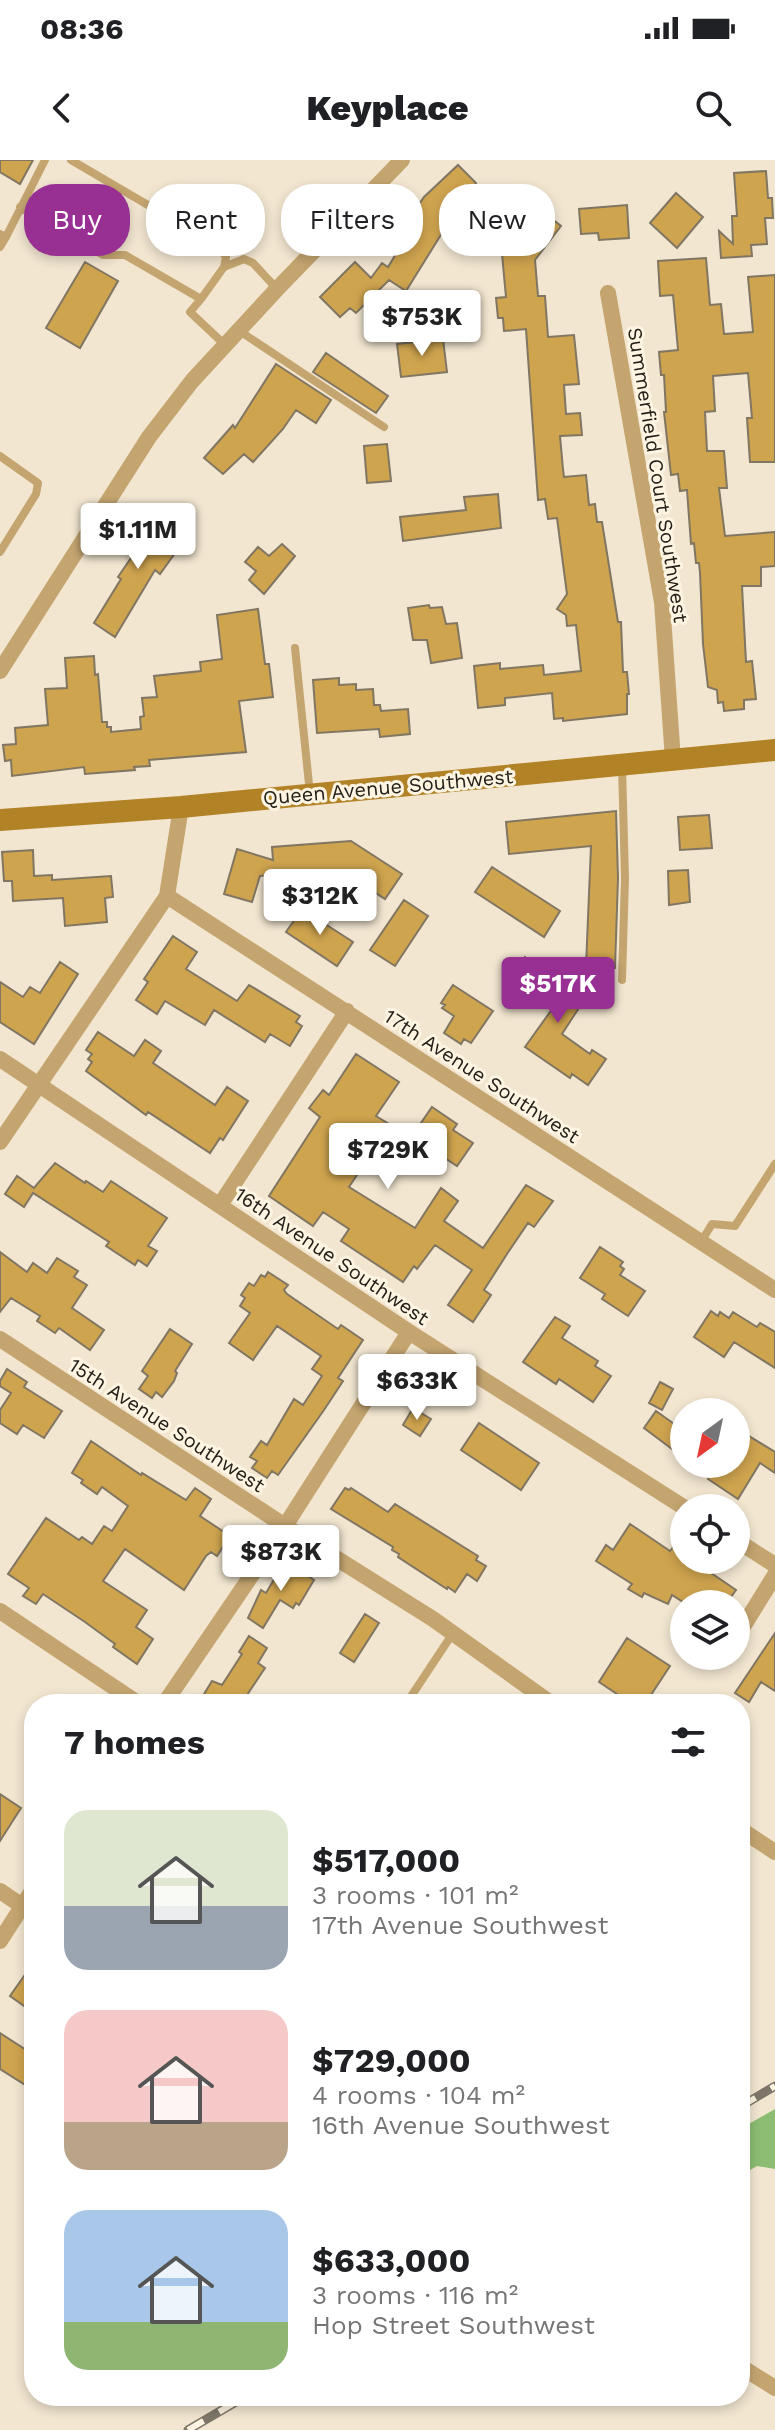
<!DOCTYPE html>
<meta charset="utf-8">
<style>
:root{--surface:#fff;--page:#f6f6f6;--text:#202124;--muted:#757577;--accent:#983094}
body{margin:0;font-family:"Work Sans",sans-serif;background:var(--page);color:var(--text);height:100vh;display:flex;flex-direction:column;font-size:30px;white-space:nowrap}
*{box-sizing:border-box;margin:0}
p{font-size:26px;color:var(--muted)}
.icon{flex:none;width:44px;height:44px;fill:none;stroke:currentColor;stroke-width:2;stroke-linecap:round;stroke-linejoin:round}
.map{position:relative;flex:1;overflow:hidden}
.details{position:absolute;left:24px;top:1534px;width:726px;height:712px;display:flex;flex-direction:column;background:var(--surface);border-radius:32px;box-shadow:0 4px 12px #0003}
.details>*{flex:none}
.top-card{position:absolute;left:24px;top:24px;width:728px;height:72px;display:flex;gap:16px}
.needle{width:52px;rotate:213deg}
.controls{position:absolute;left:670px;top:1238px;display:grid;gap:16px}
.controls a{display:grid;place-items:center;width:80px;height:80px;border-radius:50%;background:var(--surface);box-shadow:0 4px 12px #0003;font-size:40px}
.price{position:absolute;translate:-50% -68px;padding:0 18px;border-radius:8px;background:#fff;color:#222;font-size:26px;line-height:52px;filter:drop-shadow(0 2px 4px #0008)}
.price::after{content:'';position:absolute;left:50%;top:48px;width:24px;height:18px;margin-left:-12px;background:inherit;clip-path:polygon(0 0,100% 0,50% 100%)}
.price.active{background:var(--accent);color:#fff}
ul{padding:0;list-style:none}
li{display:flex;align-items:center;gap:24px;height:200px;padding:0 40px}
li span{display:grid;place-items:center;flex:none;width:224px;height:160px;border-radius:24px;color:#555}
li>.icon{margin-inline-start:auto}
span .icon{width:96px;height:96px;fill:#fffc;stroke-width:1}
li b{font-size:34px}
h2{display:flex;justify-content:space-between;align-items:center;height:96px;padding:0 40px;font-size:34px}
.chip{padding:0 28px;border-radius:32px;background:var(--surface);box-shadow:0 4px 12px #0003;font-size:28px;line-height:72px}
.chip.active{background:var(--accent);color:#fff}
.status{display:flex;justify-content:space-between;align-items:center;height:56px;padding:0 40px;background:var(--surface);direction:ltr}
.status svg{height:22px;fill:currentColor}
header{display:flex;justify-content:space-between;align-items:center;height:104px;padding:0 40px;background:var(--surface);font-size:36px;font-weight:800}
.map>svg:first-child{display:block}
</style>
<div class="status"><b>08:36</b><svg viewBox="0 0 49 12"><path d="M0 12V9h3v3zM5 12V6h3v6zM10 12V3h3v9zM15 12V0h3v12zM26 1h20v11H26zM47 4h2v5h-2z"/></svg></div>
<header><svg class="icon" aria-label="back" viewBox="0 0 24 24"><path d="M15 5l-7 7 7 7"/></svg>Keyplace<svg class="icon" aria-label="search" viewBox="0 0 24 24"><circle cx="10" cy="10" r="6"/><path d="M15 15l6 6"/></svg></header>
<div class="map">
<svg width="775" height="2270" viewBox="0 0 775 2270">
<rect width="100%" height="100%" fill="#f2e6d0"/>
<path fill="#8cbd73" d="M775,1949V2009L757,2006L740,2016V1969Z"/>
<path fill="#cfa44f" stroke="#817662" stroke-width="2" d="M0,0H33L20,24L0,12Z
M458,5L476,23L471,29L484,43L472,55L464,46L452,57L406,131L389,120L356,153L350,148L340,157L320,137L355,102L371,118L382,103L388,107L408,74L402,70L424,37Z
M766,11L768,38H772L773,58H765L767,84L751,85L752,96L721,98L719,71L733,84L732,56H737L734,13Z
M676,33L703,57L677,88L650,63Z
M525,38L561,66L535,100L538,136H545L548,177L574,175L579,224L564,225L566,254L580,253L582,275L560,276L563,309L564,317L586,315L589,345L595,344L597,362H602L618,462H621L623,512H627L629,534H627V554L563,561V558L554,559L552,533L505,538V545L478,548L474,506L500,503V509L543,505L544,515L581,511L576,465L567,466L566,455L557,449L567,434L557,358L548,359L545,339L538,340L526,169L504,171L503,158H498L496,138L506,137L502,94L520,93L501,77L505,72L503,65Z
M627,45L629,78L599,80L598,73L581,74L579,49Z
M706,98L710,145L721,144L724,174L753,172L748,117L775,115V302H750L747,258H752L748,213L713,216L715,251L705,252L707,291H724L727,328H719L725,376L775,372V406L761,407V426H742L746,502L752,501L756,539L744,540V549L724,551L723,542L718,543L717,530L708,527L703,484L700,413L699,403H696L694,383L691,384L687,330L680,331L678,314L671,315L664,252H666L664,215H661L659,192L678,190L673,135L660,136L658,101Z
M85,102L118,121L80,188L46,168Z
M443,179L447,212L401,217L397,184Z
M326,193L388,236L376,253L313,212Z
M276,204L331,240L316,263L296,250L283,269L253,302L244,294L223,314L204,298L233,265L235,268Z
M387,284L391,321L367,323L364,286Z
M498,334L501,368L403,381L400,357L466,350L464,337Z
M145,355L183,382L160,414L155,410L115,477L94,463L121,419L118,417L133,395L123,387Z
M282,384L295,396L264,434L249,420L256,411L245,402L258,387L269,396Z
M429,445L430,448L442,447L446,464L457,463L462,498L431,503L427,480H413L408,448Z
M258,449L265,504H269L273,537L239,541L246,592L149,600L150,606L134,607L135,610L85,614L84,607L12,616L11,600L5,601L3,585L16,584L15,568L48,565L45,529L67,528L65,498L94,496L95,515L98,514L102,562H107V567H111V572L141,569L140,557L144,556L142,538L157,537L154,516L201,511L200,502L222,499L217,455Z
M339,518V525L356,524V530L373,529L374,545H380L381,551L408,549L410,574L380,577L379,569L317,573L313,520Z
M616,651L618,718L615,808L586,806L591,686L509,694L506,662Z
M709,655L712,688L680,690L678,657Z
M351,681L402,714L385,739L341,710L260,716L252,742L224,734L237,689L273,700L272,687Z
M33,690L34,716L52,715V720L111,716L113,737L105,738L107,762L65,766L63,738L13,741L12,721H4L2,692Z
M492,707L560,751L544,777L475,732Z
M688,710L690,742L669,745L668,711Z
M404,740L428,756L395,806L370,790Z
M302,749L353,782L337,806L286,772Z
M173,776L197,792L186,809L237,841L249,825L300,856L296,862L302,866L290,886L270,874L265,882L214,850L205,865L165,841L157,854L136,840L148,822L144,819Z
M525,797L586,837L562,874L590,894L592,890L606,899L588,925L572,914L570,918L525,887L555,845L513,815Z
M60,802L78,814L34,884L0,862V822L23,837L30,827L40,833Z
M453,825L493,851L471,883L464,879L461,884L444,873L454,856L442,848L445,845L441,843Z
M98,872L134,896L145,880L161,891L153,903L215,945L227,927L248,941L223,980L220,978L210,993L148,952L146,955L86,911L92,902L88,899L92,894L86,890Z
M356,894L399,922L376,956L412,978L400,997L382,986L372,1003L367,1000L349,1027L415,1068L441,1028L458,1041L444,1061L483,1088L526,1025L553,1041L534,1067L528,1063L507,1094L484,1130L491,1135L473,1162L448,1145L472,1110L435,1085L417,1109L414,1106L403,1122L341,1081L349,1069L323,1052L313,1066L269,1036L320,957L309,948L323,930L329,935Z
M432,947L457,964L453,970L473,983L457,1006L412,976Z
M55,1003L85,1023L86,1021L103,1032L111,1021L167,1058L148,1086L157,1091L147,1106L138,1100L135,1105L106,1086L109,1082L33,1033L24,1047L5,1034L17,1016L34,1028Z
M600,1087L623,1102L620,1106L624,1109L620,1115L645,1131L628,1156L602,1139L605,1134L580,1118Z
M0,1092L27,1112L33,1103L47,1113L57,1098L78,1111L74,1117L87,1125L72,1148L104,1170L90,1190L59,1168L55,1173L37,1161L40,1156L11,1138L0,1152Z
M268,1112L288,1125L284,1130L287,1134L338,1169L341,1165L363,1180L338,1218L343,1221L324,1250L278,1315L272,1311L267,1318L252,1308L257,1301L250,1297L261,1281L267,1285L294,1239L303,1245L322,1216L312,1209L321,1196L277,1166L253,1200L229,1183L250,1153L240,1146L245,1138L241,1135L249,1123L254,1126L261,1115L265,1117Z
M711,1151L718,1156L720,1152L729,1158L733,1152L757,1167L760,1163L775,1172V1208L734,1182L724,1197L694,1177Z
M555,1157L570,1166L562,1178L598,1201L595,1206L611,1216L593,1242L559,1219L556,1224L523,1202Z
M170,1169L192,1184L175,1211L177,1213L174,1221L162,1237L156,1232L152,1238L139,1229L148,1216L142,1211Z
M7,1209L27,1222L24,1227L62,1251L44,1278L23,1265L17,1274L0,1263V1250L11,1233L0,1226V1221Z
M416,1209L435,1221L419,1247L400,1234Z
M660,1222L673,1229L662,1250L649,1243Z
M413,1248L431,1259L420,1276L403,1265Z
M656,1251L684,1271V1298L644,1268Z
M479,1263L539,1303L521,1330L461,1290Z
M736,1268L775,1292V1313L760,1303L738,1339L708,1319L717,1304H736Z
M91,1281L141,1315L142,1313L186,1340L195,1328L211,1339L200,1356L230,1376L217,1396L211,1392L206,1396L184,1430L125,1389L103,1421L147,1450L136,1467L153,1479L137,1504L113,1487L115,1484L85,1462L43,1434L36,1444L23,1436L29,1428L8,1414L46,1358L79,1380L82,1377L92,1384L104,1366L112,1371L128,1346L102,1327L97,1334L81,1323L83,1320L72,1313Z
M345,1328L349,1330L351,1328L388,1352L395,1344L478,1396L476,1400L486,1406L477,1421L467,1414L455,1432L448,1427L447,1429L398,1397L399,1394L392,1390L393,1387L331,1349Z
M630,1364L670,1391L684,1373V1400H692L736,1430L726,1444H686L672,1435L668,1444L644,1433L642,1437L628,1429L632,1424L596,1401L606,1385L613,1390Z
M285,1401L314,1420L299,1445L296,1443L293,1448L280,1440L263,1468L248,1458L261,1430L266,1433Z
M365,1454L379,1463L354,1502L340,1493Z
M775,1473V1531L761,1522L749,1542L735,1533Z
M249,1476L267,1488L258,1503L265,1508L241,1544H209L201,1539L212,1521L222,1525L242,1494L239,1492Z
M627,1478L670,1506L645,1544H632L599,1522Z
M0,1634L21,1648L0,1681Z
M34,1802V1853L10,1836Z
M0,1873L34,1895V1914L27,1926L0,1909Z"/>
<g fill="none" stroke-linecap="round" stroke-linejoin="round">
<path stroke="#c4a570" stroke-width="8" d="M20,47L103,95H125L201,139L224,107L226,97L218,86L71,0
M0,74L6,77L0,87
M6,77L45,0
M224,107L244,99L253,103L277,129
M201,139L190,152L224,184
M238,170L384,267
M0,296L38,323L36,334L0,392
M295,488L310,634
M622,820L625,718L622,606
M701,1082L712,1064L735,1066L775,1004
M406,1544L453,1473"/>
<path stroke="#c4a570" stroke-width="16" d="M608,133L662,442L673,600
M0,511L149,277L192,221L277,129L402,0
M167,736L775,1130
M0,899L409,1172L685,1348
M0,982L167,736L181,647
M220,1045L347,851
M0,1179L285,1366L433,1459L552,1544
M736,1380L775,1405
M0,1451L139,1544
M736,1478L775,1415
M164,1544L285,1366L409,1172
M740,1669L775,1692
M0,1731L34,1754
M0,1781L34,1728
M740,2206L775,2228"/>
<path stroke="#b28227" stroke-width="22" d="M0,660L181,647L775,590"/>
<defs>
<path id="rail" d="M740,1947L775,1926
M188,2270L246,2236"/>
</defs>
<use href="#rail" stroke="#7e7769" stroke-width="9"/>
<use href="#rail" stroke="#fef4e2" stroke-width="6" stroke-dasharray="18" stroke-linecap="butt"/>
</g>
<g text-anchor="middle" stroke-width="6" stroke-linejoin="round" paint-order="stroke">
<g font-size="20" fill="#242018" stroke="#fef4e2">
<text transform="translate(658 315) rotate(81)" y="7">Summerfield Court Southwest</text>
<text transform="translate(388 627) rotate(-5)" y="7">Queen Avenue Southwest</text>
<text transform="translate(482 916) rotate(33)" y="7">17th Avenue Southwest</text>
<text transform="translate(332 1096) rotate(34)" y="7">16th Avenue Southwest</text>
<text transform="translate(167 1265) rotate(33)" y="7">15th Avenue Southwest</text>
</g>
</g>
</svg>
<div class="controls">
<a><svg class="needle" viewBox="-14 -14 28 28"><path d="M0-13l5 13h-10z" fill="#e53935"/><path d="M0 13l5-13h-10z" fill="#757577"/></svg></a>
<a><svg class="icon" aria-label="locate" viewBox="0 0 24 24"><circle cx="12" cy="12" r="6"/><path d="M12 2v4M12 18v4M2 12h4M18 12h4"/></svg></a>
<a><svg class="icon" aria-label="layers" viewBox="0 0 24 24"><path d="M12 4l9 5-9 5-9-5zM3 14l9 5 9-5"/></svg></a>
</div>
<b class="price" style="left:422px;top:198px">$753K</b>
<b class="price" style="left:138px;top:411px">$1.11M</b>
<b class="price" style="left:320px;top:777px">$312K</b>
<b class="price active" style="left:558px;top:865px">$517K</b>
<b class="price" style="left:388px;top:1031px">$729K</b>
<b class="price" style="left:417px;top:1262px">$633K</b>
<b class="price" style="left:281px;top:1433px">$873K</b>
<div class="top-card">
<a class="chip active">Buy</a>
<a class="chip">Rent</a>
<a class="chip">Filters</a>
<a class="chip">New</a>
</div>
<section class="details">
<h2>7 homes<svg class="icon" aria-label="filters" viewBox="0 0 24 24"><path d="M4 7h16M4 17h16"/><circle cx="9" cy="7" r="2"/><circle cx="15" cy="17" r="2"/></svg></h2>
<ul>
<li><span style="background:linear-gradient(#dfe7d0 60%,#9aa5b1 0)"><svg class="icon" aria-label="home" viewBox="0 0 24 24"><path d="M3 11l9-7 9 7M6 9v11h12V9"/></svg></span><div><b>$517,000</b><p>3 rooms · 101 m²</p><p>17th Avenue Southwest</p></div></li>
<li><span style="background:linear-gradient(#f6c9c9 70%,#b9a48a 0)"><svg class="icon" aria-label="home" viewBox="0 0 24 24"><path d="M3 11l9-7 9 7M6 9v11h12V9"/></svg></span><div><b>$729,000</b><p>4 rooms · 104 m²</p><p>16th Avenue Southwest</p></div></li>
<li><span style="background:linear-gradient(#a9c7e8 70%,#8fb573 0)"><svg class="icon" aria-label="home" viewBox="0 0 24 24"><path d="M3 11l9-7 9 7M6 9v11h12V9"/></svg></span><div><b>$633,000</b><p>3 rooms · 116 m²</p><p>Hop Street Southwest</p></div></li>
</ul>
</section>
</div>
